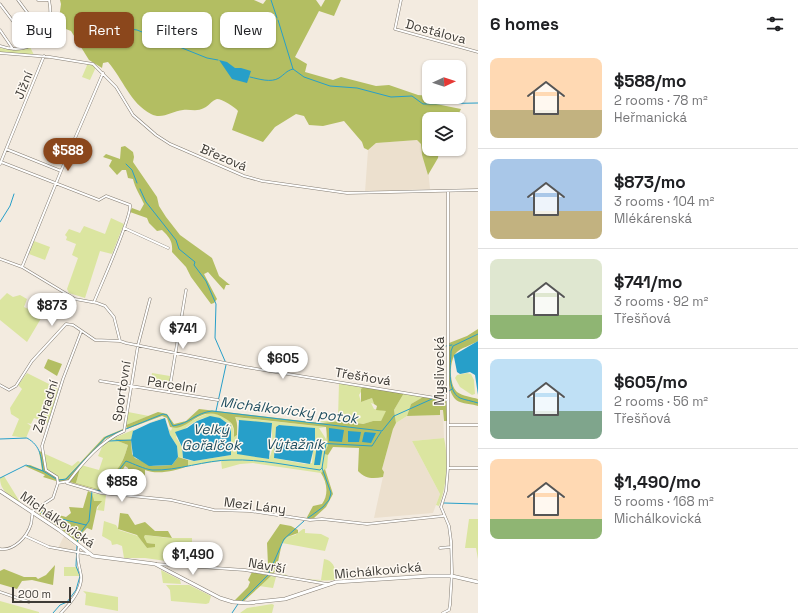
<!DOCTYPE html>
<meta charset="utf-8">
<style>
:root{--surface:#fff;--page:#f2f2f2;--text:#202124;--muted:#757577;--line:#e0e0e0;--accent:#8b471c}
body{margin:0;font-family:"Space Grotesk",sans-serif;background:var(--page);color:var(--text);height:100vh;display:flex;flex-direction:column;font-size:15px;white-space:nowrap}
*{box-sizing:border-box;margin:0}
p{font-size:13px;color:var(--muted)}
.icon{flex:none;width:22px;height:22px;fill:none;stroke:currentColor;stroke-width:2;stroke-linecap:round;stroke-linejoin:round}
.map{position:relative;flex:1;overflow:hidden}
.drawer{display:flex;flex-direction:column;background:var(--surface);width:320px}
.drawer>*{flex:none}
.hud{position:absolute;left:12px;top:12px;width:380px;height:36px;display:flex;gap:8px}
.needle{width:26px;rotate:87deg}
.fabs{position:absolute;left:422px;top:60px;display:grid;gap:8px}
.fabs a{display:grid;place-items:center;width:44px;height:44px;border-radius:8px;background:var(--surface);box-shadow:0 1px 3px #0004;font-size:20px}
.scale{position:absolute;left:12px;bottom:10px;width:59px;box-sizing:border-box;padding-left:4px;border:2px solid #3e3b36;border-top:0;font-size:11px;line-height:14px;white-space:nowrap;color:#3e3b36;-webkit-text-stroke:3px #fef9f2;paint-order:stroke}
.price{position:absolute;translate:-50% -34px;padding:0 9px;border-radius:14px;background:#fff;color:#222;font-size:13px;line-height:26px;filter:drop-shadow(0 1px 2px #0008)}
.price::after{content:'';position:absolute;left:50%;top:24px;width:12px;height:9px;margin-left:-6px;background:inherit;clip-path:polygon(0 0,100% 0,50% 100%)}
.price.current{background:var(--accent);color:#fff}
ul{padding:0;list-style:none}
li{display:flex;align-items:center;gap:12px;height:100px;padding:0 12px}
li+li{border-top:1px solid var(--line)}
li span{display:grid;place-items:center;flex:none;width:112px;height:80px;border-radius:8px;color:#555}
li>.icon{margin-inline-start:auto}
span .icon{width:48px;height:48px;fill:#fffc;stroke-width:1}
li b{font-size:17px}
h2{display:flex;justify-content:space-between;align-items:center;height:48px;padding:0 12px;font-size:17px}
.chip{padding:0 14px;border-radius:8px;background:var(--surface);box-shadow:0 1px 3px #0004;font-size:14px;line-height:36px}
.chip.current{background:var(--accent);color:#fff}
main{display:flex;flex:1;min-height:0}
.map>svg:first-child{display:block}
</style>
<main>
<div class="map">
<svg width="478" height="613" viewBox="0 0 478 613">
<rect width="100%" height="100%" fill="#f3ebe0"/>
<path fill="#ece0ce" d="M417,140L421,143L422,155L428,169L430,189L365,192L368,150L376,143Z
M440,410H443L444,438L412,441L440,494L433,513L374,518L384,472L382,469L393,429L396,423L407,416L440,415Z
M64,536L76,547L75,551L58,548Z"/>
<path fill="#dbe5a0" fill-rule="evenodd" d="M30,47L34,55L0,52V48L13,50Z
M88,63L96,67L90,80L82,77Z
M111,218L124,224L112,254L100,251L85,298L69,293L67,289L78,258L72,255L76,244L66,240L67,237L65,235L69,229L80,233L84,226L105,234Z
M34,241L50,247L45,260L29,254Z
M7,293L13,297L20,295L27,299L24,307L35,312L41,301L49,305L27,342L0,320V300Z
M27,373L57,388L58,390L48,423L34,418L31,424L27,423L31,426L26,438L12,436L19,419L11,414L10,408L22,389L18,385Z
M152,373L170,376L169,384L151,381Z
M467,373L471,374L474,380L475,394L472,395L460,387L455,378L457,375Z
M339,383L364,387L359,395L361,402L372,398L374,404L371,403L374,409L387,411L381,421H373L363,424L346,421L333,423L313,421H332L338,418Z
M404,393L423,397L411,404L407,416L396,423L394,410Z
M128,412L149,416L126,425Z
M209,413C225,414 234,420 234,437L237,435L236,450L247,455L268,459C275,452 271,433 272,423L238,421L234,417L326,427L319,428L326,439V431L328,445L324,454L328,455L327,468L321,473L253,463L240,464L222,469L221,461L188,466V460L194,461L231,455V426C211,408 192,421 176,437L182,447L183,458L178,457L177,446L170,435L166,420L163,418L134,429L131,440L116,439L115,440L128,445C125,455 121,470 110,474L105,491L76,483L81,465L99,470L103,458L98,456L102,447L107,441L161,418H165L169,429L171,431L172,428C187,425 195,418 209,413ZM279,425L315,428L312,463L305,464L274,458L276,427Z
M444,438C449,461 447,484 439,506L436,505L440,494L412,441Z
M43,453L72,466L78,461L80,462L65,479H58L57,476L47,470Z
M4,476L20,502C10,496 0,491 0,478Z
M92,493L106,495L104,511L97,510L101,501H93Z
M469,519H478V559L476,548H465Z
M104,521L116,525L119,530L138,536L147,548L155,546L154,544L147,543L144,537L145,535L168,538H192V551L176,552L175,560L173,562L145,558H124L122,546L117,544L112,545L111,541L102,536Z
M303,529H305V533L321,534L329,538L325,551L282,543L287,537L295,535Z
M324,559C335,561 336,570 335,580C318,581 294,582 279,573V570C288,580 308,579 321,580Z
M64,567H77L80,576H64Z
M161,570L180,580L181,584L163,583Z
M271,576L276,577L273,588L259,586Z
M166,585H189L211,596L209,603L206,604L171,601L170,590Z
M83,591L118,597V611L85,605L86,594Z
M0,601L39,612V613H0Z
M272,604L274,605L272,613H240L247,608Z"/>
<path fill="#b3be62" d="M60,0H254L263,4L266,0H316L321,7L325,0H341L334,16L319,11L295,57L307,64L305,72L333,80L341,77L376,86L389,85L418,95L442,97L436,104L461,109L457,117L429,119V149H439L438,158L428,175L422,155L421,144L417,140L376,143L368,150L364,148L362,142L344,121L323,126L309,125L304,116L296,114L275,127L263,142L232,130L238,111C235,107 222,99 217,99C212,100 208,107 204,108C197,112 190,109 183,110C172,111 162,120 151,114C130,103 123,79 108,62L103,63L102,68L89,60L71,31L58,26L61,4Z
M125,146L133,152L134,157L133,162L157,197L159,206L166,217L180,235L212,258L219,276L230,285H226L224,290L208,272L204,274L217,299L214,303L211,304L191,277L186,267L172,252C173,241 169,237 162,230L157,231L149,223L147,218L130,212L132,208L140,211L144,204C140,195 135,188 133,179L128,178L126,170H122L117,175L109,166L112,160L103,157L106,154L120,159L121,147Z
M478,329V341C472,345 460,348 456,353C449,361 449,385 457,392C462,396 472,397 478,399V406C472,404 465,404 460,402C443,396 449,358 449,343L467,336Z
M48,359L62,364L57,376L44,368Z
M364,387L404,393L394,410L396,423L393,429L382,469L384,472L383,477C373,479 365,479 358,471L359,448L333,447L328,455L324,454L328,445L326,427L235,417C238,423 237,428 237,435L234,437C234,427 234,424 226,419C200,401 189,433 170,427L167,418L162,416L127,429L126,425L158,412L167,414L174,424L186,421L199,409L320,423L346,421L363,424L373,421H381L386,411L376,410L377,406L374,404L372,398L361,402V389Z
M423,397L446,401L447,421H444L443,410H440V415L407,416L411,404Z
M123,429V431L105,439L67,481L59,482L58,479H65L104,437Z
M116,439L131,440L132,454L135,458L153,466L172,465L178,457L188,460V466C175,471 157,475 145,470V478L134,476L129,473L128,468L125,466L109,493L70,482L81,465L76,483L105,491L110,474C121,470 125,455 128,445L115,440Z
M39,451L42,452L46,470L56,477V481L43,477L45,475L25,466L30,465L42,470Z
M325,469L333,494L326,507L314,518L306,519L313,506L322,504C329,495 327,482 321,473Z
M88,491L92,493L94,501H102L97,507L92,530L87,528L81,534L78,543L60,528L37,512L40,508L44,511L66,517L71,513L69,507L83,508Z
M120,513L128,514L135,525L145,522L155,531H168L172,538L145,535L144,537L147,543L155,544V547L147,548L137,535L118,529Z
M280,524L291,526L298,530V533L287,537L282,543L276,571L272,574L264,571L268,565L267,543Z
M55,565L53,585L32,580L22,581L17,589L0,584V571L4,569L24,577H36L38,579L46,575Z
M252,572L271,576L244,601L235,600L248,587L250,582L248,580Z"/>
<path fill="#279fc9" d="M219,60L227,62L235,68H241L251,71L247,83L232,79Z
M478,341V395L475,375L470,372L460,374L457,372L454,357V355Z
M210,416L220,418L231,426V455L194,461L183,458L182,447L175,432L187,428L197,421Z
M165,418L170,435L177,446L178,457L172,465L149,466L133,456L131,440L133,431L150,423Z
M239,420L272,423L269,459L237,454Z
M279,425L315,428V443L310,464L274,458L276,427Z
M329,428L344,430L342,442L329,441Z
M348,431L361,432L359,442H348Z
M364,433L365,432L376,433L371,443L362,442Z
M317,445L323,447L320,465H314Z"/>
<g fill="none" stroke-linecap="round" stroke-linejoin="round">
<path stroke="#279fc9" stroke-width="1" d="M271,0L277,18
M278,20L293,69
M103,25L137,30L207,58L218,60
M250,77C259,79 271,83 279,78C285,74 286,71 293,69L304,77L330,86L357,88L391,97L412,96L423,104L478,103
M126,164L132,170L137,183
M140,189L146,202L176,240L179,249L195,262L194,265L206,281L216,304L215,338L225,361
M0,222L10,206L14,194
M478,334L453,346L451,351C451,363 446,391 460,398C465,400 472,401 478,403
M446,346L452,345
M434,397L443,395L452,389
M216,411L226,365
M0,439L27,438C41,446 41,457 43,471L56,479
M109,441L131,440
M316,443L372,446L381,432
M0,478L26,465L43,471
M59,480L66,479L106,437L163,414L167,415L173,426C191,423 195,413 212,411L382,431L394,416L432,399
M95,490L107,492L115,475L126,461C134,464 144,469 152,470C178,471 205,460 231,460C261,459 291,466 320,470L322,468
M444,503L478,504
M41,512L45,515L86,525
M308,518L323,507L329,500L331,493L322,468L326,443
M77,542L81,532L89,521L92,491
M242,601L268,575L284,539L304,521
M53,613L60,605L67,602L76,590L80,576L76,566L77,545
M232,613L238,604"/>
<defs>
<path id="street" d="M18,0L44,35
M38,0H48
M401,0L395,29L478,52
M0,4L31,45
M0,30L13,49
M0,46C33,58 56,32 49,0
M0,53L50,57L93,64L116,87L133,115L156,135L170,144L244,176L262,181L347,193L478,190
M6,149L61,171
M1,162L99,200L106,196L130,205C132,217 100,287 94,302
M0,164L44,56
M124,228L168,248
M0,259L22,267L75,299L97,303L105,306L114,317L120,341L126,343L245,367L448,400
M22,267L61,171L103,73
M100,381L218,400
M0,385L9,390L16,386L32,361L66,324L73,325L95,340L120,341
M169,392L186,290
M448,425H478
M448,468H478
M58,483L57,477L46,470L42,446L63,379L81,332
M67,483L101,493L171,500L214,510L250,511L310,520L322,519L367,524L443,516
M25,536L49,547L88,554
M440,548L451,547
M0,549C14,551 27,537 31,524C32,519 32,515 33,511L53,498L58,483L69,481C84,461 101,441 124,431L138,345L150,299
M156,564L245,570L327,584
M0,592L29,602
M61,613C70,604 83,588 81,575C79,564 76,557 79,547
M443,613L449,610L450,605L452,572L451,541L449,526L441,507L446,491L448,468V192"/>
<path id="secondary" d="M0,491L59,530L93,556L155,564L220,598L233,602L248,603L285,599L336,582L429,576H452L478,582"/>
</defs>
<use href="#street" stroke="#847d73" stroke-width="3"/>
<use href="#secondary" stroke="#847d73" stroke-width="4"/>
<use href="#street" stroke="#fff" stroke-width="2"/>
<use href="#secondary" stroke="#fff" stroke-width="3"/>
</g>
<g text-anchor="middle" stroke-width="3" stroke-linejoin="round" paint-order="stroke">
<g font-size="13" fill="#3e3b36" stroke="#fef9f2">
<text transform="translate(436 31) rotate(15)" y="5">Dostálova</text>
<text transform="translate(23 85) rotate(-68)" y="5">Jižní</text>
<text transform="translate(224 157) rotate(23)" y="5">Březová</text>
<text transform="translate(439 371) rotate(-90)" y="5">Myslivecká</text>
<text transform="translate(363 376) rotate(9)" y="5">Třešňová</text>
<text transform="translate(172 384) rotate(9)" y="5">Parcelní</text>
<text transform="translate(121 391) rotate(-81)" y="5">Sportovní</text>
<text transform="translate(45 406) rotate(-72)" y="5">Zahradní</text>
<text transform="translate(255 505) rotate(7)" y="5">Mezi Lány</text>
<text transform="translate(58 519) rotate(35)" y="5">Michálkovická</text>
<text transform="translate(267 565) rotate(10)" y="5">Návrší</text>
<text transform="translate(378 570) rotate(-5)" y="5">Michálkovická</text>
</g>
<g font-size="14" font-style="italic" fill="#1e4d5f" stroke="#fef9f2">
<text transform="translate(289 410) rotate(7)" y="5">Michálkovický potok</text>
<text x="211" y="434">Velký<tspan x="211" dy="16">Gořalčok</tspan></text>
<text x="295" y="449">Výtažník</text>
</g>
</g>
</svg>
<div class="fabs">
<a><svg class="needle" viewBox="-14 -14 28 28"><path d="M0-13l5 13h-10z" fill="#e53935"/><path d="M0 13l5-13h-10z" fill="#757577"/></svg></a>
<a><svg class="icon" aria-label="layers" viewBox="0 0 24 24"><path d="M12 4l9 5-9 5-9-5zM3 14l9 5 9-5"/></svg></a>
</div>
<div class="scale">200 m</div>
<b class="price current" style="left:68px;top:172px">$588</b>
<b class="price" style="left:52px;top:327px">$873</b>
<b class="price" style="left:183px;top:350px">$741</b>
<b class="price" style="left:283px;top:380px">$605</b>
<b class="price" style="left:122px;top:503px">$858</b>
<b class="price" style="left:193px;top:576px">$1,490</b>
<div class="hud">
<a class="chip">Buy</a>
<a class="chip current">Rent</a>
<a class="chip">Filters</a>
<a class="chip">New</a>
</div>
</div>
<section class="drawer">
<h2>6 homes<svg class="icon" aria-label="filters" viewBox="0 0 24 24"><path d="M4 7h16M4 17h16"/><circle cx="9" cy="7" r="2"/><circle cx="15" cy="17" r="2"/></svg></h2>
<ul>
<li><span style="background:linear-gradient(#ffd9b3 65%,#c2b280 0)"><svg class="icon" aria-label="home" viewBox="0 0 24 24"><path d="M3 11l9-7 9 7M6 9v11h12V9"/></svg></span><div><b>$588/mo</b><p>2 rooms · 78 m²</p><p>Heřmanická</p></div></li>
<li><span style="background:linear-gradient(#a9c7e8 65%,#c2b280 0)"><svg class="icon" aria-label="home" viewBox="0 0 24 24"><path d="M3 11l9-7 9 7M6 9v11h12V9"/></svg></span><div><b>$873/mo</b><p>3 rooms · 104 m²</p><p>Mlékárenská</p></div></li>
<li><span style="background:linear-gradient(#dfe7d0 70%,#8fb573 0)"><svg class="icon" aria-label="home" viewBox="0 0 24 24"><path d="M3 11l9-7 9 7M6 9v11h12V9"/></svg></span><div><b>$741/mo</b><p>3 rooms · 92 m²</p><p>Třešňová</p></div></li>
<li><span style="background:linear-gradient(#bfe0f5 65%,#7fa58c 0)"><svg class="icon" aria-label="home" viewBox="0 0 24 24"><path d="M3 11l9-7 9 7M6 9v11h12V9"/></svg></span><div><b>$605/mo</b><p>2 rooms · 56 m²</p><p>Třešňová</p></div></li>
<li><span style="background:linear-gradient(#ffd9b3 75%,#8fb573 0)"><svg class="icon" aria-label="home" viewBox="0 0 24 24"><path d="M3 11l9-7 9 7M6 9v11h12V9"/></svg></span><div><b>$1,490/mo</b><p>5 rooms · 168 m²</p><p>Michálkovická</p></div></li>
</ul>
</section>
</main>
